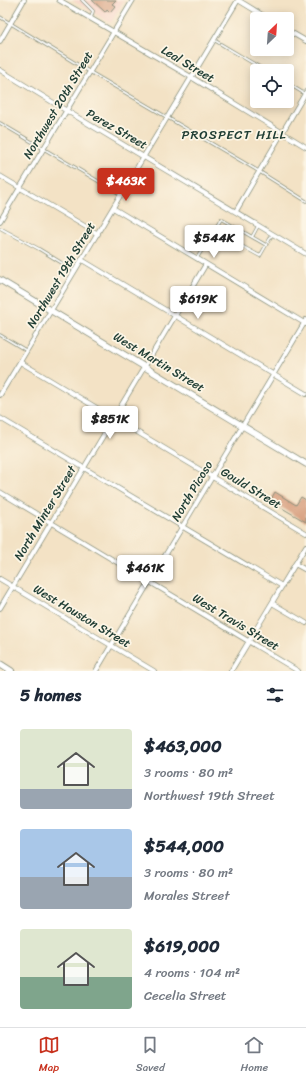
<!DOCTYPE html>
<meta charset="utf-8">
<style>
:root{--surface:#fff;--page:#f6f6f7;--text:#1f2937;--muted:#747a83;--line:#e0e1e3;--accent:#c8321e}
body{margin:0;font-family:Sriracha,sans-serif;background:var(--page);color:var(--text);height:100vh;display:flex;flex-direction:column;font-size:15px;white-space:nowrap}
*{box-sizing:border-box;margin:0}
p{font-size:13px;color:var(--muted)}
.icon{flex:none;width:22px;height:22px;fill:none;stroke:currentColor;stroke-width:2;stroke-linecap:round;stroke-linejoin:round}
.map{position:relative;height:671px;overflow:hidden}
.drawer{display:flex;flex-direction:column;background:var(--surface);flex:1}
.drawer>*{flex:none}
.needle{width:26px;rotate:25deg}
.fabs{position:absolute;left:250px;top:12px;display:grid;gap:8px}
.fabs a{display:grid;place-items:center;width:44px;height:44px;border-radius:4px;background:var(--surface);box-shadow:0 2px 10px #0003;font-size:20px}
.price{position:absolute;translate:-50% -34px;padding:0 9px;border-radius:4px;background:#fff;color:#222;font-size:13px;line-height:26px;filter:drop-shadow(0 1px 2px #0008)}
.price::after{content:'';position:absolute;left:50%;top:24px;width:12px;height:9px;margin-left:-6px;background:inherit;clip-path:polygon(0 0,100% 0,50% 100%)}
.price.on{background:var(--accent);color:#fff}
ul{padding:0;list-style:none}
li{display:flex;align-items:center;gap:12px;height:100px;padding:0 20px}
li span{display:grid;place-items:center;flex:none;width:112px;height:80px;border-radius:4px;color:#555}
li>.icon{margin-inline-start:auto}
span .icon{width:48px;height:48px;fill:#fffc;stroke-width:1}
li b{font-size:17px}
h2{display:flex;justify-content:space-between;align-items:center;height:48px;padding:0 20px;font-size:17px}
.tabs{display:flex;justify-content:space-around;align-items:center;height:56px;border-top:1px solid var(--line);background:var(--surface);font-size:11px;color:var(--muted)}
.tabs a{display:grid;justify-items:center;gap:2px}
.tabs .on{color:var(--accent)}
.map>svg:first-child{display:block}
</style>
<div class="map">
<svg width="306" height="671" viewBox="0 0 306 671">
<rect width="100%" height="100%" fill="#fcf5e5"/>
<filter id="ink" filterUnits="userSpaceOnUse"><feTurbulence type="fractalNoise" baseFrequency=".025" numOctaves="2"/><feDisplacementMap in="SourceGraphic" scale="8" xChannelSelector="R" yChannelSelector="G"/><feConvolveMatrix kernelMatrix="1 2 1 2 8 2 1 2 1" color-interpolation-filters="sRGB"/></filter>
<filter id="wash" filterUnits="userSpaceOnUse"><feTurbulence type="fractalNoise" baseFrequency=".012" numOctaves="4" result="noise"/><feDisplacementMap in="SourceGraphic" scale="16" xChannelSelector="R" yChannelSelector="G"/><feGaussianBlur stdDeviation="0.9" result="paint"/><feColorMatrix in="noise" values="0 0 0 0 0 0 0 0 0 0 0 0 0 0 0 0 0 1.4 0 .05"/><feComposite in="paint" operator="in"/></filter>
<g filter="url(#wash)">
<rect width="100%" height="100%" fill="#f3e2c5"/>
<path fill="#f7d1c6" d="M72,0H124L111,23Z"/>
<g id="blocks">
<path fill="#d49675" d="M92,0H116L112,4L115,6L110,12L107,9L105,12Z
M275,492L296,505L301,497L306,500V522L270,501Z"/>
</g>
</g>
<g filter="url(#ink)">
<use href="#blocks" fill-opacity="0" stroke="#89907c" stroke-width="1"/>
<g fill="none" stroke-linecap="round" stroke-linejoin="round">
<defs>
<path id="service" d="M82,0L93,11L91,18
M0,17L90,72L260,172L306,201
M214,40L266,71
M287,83L305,94
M0,123L120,194
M0,228L39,249L75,271
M252,237L258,226
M266,245L221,219L214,231L260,256L272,235
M197,258L214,231
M0,335L27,351"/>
<path id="minor" d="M59,0L191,77L306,147
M238,0L269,19
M287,30L306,41
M0,41L24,0
M0,70L67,111L306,254
M0,176L98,234
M113,208L306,324
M236,211L306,92
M0,221L133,0
M82,260L306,394
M20,362L306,533
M0,395L238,0
M0,418L282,586
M0,492L298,671
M295,564L306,570
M0,579L154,671
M272,603L306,623
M0,608L206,264
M96,671L306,320
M231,671L306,546"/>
<path id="secondary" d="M0,280L306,464"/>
<path id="primary" d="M0,664L11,671"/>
</defs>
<use href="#service" stroke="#89907c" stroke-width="3.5"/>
<use href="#minor" stroke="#89907c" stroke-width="5.5"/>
<use href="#secondary" stroke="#89907c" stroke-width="7"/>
<use href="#primary" stroke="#89907c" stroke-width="8"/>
<use href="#service" stroke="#fff" stroke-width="2"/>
<use href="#minor" stroke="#fff" stroke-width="4"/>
<use href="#secondary" stroke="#fff" stroke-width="5.5"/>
<use href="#primary" stroke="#fff" stroke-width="6"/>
</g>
</g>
<g text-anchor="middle" stroke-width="3.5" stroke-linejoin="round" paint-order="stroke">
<g font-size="12" fill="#1f3d34" stroke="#fcf5e5">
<text transform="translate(188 64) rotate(31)" y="4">Leal Street</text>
<text transform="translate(58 105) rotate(-59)" y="4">Northwest 20th Street</text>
<text transform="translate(117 129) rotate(30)" y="4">Perez Street</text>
<text transform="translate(61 275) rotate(-59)" y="4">Northwest 19th Street</text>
<text transform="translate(159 362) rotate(31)" y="4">West Martin Street</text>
<text transform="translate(251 488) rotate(31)" y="4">Gould Street</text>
<text transform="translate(192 491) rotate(-59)" y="4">North Picoso</text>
<text transform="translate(45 513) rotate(-59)" y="4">North Minter Street</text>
<text transform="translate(82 616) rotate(31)" y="4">West Houston Street</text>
<text transform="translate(236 622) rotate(31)" y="4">West Travis Street</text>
</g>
<g font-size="13" letter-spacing="1" fill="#1f3d34" stroke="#fcf5e5">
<text x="234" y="139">PROSPECT HILL</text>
</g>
</g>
</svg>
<div class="fabs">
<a><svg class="needle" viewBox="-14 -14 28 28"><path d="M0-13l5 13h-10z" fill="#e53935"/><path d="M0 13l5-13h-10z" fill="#747a83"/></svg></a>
<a><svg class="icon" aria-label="locate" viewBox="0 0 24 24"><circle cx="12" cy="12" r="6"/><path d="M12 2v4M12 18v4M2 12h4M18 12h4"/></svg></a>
</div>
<b class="price on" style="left:126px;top:202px">$463K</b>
<b class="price" style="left:214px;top:259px">$544K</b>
<b class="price" style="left:198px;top:320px">$619K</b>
<b class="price" style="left:110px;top:440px">$851K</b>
<b class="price" style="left:145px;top:589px">$461K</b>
</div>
<section class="drawer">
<h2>5 homes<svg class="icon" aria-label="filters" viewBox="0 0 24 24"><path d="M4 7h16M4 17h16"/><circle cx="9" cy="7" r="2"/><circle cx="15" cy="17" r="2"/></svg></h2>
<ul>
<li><span style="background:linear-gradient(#dfe7d0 75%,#9aa5b1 0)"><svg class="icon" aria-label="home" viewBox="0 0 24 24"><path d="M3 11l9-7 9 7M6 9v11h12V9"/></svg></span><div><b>$463,000</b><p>3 rooms · 80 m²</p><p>Northwest 19th Street</p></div></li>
<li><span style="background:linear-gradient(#a9c7e8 60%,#9aa5b1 0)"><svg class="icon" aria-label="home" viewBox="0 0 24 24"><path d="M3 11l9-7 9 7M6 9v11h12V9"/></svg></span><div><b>$544,000</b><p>3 rooms · 80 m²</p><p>Morales Street</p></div></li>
<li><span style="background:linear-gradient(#dfe7d0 60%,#7fa58c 0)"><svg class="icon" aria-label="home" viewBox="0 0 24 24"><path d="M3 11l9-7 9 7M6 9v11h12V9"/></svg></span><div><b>$619,000</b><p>4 rooms · 104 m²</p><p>Cecelia Street</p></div></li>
</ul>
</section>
<nav class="tabs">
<a class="on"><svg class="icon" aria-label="map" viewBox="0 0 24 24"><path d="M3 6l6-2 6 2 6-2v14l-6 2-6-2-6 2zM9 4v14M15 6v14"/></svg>Map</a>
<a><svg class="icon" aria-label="saved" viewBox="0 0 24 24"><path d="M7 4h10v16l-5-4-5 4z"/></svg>Saved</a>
<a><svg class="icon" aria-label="home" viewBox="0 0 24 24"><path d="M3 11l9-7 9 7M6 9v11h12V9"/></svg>Home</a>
</nav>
